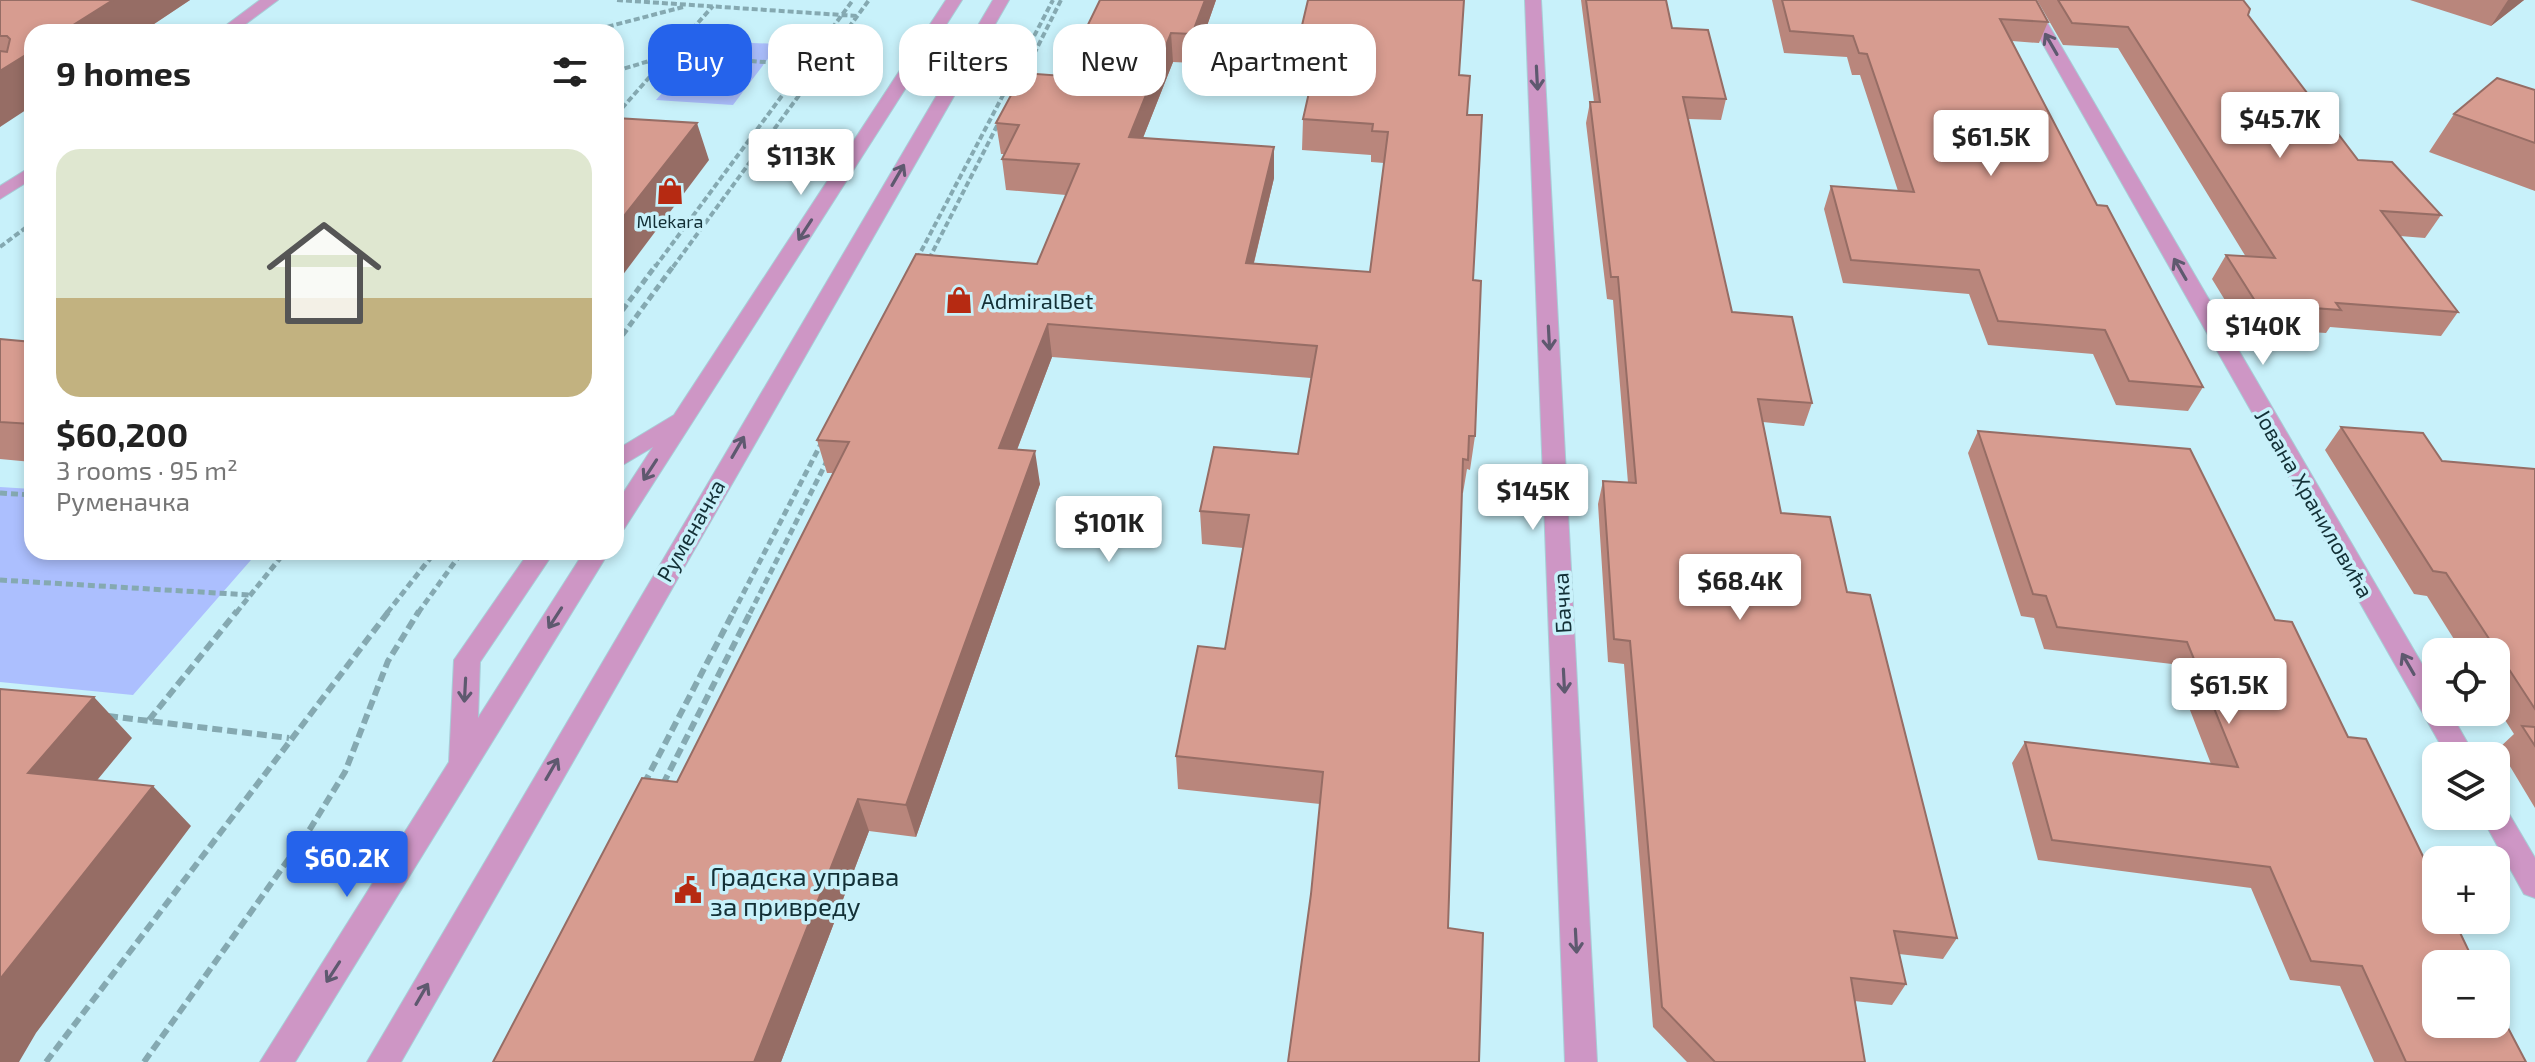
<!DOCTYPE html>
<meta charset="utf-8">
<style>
:root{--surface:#fff;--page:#f6f6f6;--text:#222;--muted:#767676;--accent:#2563eb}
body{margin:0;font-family:"Exo 2",sans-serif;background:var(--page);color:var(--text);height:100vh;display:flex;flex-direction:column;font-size:30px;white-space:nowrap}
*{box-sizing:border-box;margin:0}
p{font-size:26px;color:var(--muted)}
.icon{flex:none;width:44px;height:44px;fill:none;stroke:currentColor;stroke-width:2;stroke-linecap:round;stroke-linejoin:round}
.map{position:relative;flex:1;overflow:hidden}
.sheet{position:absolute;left:24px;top:24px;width:600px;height:536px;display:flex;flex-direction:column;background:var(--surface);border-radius:24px;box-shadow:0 4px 12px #0003}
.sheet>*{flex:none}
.banner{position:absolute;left:648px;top:24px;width:760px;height:72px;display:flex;gap:16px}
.tools{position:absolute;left:2422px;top:638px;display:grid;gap:16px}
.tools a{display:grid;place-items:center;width:88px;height:88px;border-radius:16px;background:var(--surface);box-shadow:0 4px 12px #0003;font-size:40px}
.price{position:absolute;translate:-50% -68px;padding:0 18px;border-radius:8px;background:#fff;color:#222;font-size:26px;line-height:52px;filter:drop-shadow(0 2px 4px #0008)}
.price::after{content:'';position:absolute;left:50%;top:48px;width:24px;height:18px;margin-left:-12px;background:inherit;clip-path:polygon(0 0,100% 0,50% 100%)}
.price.selected{background:var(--accent);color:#fff}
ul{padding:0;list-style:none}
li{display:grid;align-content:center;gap:16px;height:424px;padding:0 32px}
li span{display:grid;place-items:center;height:248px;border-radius:24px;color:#555}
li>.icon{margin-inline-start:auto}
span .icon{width:144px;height:144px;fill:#fffc;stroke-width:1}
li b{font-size:34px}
h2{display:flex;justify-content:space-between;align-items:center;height:96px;padding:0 32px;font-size:34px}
.pill{padding:0 28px;border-radius:24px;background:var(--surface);box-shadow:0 4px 12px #0003;font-size:28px;line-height:72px}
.pill.selected{background:var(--accent);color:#fff}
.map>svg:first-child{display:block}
.green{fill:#acbffe}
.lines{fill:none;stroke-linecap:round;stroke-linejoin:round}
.minor-casing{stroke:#a7ced7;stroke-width:2}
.path-far2{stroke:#85a9b1;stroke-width:4;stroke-dasharray:6 3;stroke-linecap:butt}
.path-far1{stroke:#85a9b1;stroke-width:5;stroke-dasharray:7 4;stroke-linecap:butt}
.path{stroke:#85a9b1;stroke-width:6;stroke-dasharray:10 5;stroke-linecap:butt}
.minor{fill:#ce96c5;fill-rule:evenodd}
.wall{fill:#b9867c}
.shaded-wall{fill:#966d65}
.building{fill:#d79c90;stroke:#966d65;stroke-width:2}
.oneway{stroke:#5e596f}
.labels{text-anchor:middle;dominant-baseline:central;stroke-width:7;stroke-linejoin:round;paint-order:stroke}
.far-poi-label{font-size:18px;fill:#133036;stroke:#c8f1fa}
.poi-label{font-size:22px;fill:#133036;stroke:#c8f1fa;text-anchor:start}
.street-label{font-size:22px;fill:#133036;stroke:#c8f1fa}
.near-poi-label{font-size:26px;fill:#133036;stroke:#c8f1fa;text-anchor:start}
</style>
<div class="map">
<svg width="2535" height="1062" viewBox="0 0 2535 1062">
<rect width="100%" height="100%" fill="#c8f1fa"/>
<path class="green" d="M707,41L779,44L733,105L656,100Z
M0,487L32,489V552H258L133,695L0,682Z"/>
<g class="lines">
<g class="minor-casing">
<path id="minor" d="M260,0H278L235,32H217Z
M946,0H962L624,529L616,531V504L653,447L616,469V450L674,415Z
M993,0H1009L401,1062H367Z
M1525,0H1541L1597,1062H1565Z
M2018,0H2034L2436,688V712H2450L2475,756H2447Z
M32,166V179L0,199V186Z
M529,552H554L480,662L478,718L584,552H609L295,1062H260L449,762L454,660Z
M2496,804L2505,807L2535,858V898L2524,894L2481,816H2496Z"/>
</g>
<path class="path-far2" d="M617,0L857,16
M599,29L683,7
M616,71L669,55L713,6
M1022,78L1061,0
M616,115L669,55L805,65
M0,247L32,223
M917,259L1053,0
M929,259L999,122
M655,267L853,0
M673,267L869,0"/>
<path class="path-far1" d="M616,319L656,265
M616,344L674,265
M0,493L32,495
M0,580L250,595
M236,613L285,552
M387,613L435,552
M418,613L462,552
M733,613L822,442
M750,613L827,461"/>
<path class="path" d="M108,716L289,738
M149,720L237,611
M644,784L734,611
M663,784L751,611
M46,1062L389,611
M144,1062L310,829L345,772L388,661L419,611"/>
<use href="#minor" class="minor"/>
</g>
<path class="wall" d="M0,0H190L142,32H32L0,127Z
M1100,0H1216L1194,63L1173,62L1143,138L1274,178L1254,263L1370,272L1384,163L1371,162V155L1302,150L1303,119L1314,68L1298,67L1299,38L1308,0L1459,75L1467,115L1473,280L1475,436L1470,470L1467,469L1463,493H1462L1448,928L1479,1062L1311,894L1320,804L1178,789L1176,756L1225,649L1243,548L1202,544L1200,511L1298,454L1311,378L1052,357L1017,450L1040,484L916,837L869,831L781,1062H493L677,782L833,473H827L817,440L1037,264L1066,195L1006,190L1002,159L1004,154H1001L996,123L1063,76Z
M1581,0H1666L1672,28L1726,99L1721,120L1688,119L1732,312L1812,403L1804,426L1763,422L1781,513L1847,592L1957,938L1943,959L1899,954L1906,984L1892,1005L1854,1001L1865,1062H1687L1653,1027L1624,664L1608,662L1598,504L1603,481L1628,483L1613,300L1607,299L1586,123L1590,102H1594Z
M1772,0H2036L2048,22L2039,43L2012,41L2097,205L2203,387L2188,411L2116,405L2093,354L1988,345L1969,294L1843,283L1824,209L1831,186L1898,191L1860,75H1852L1847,57L1784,53Z
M2037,0H2243L2248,15L2358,160L2441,215L2425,238L2400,236L2458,312L2441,336L2330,327L2326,333L2242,328L2212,279L2226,255L2246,257L2118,48L2063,45Z
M2410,0H2524L2491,26Z
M2535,90V191L2429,152L2454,114Z
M0,339L32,342V462L0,459Z
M2341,427L2442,461L2535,469V808L2499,748L2514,734L2496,706V652H2462L2427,596L2414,594L2325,450Z
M1978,431L2275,620L2348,737L2475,964L2526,1062H2374L2340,986L2290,980L2251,888L2038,860L2012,763L2025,742L2211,764L2172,664L2044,649L2034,618L2021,616L1968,453Z"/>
<path class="shaded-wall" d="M113,0H190L142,32H62Z
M1205,0H1216L1194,63L1192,34Z
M2508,0H2524L2491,26Z
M1171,33L1173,62L1131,168L1129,137Z
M32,51V106L0,127V71Z
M697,123L709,160L616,284V226Z
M1274,147V178L1246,295V263Z
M1048,324L1052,357L1005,481L999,448Z
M1035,451L1040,484L916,837L906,805Z
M94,697L132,738L70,813L28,773Z
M153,786L191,826L36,1033L19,1062H0V979Z
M858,799L869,831L781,1062H754Z"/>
<path class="building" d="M0,0H113L62,32H32V51L0,71V51L7,52L10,39L7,36H0Z
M1100,0H1205L1192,34L1171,33L1129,137L1274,147L1246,263L1370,272L1388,132L1372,131L1373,124L1303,119L1321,39L1299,38L1308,0H1464L1459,75L1470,76L1467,115H1482L1473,280L1481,281L1475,436H1469L1468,460L1463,459L1448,928L1483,933L1479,1062H1288L1311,894L1323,772L1176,756L1198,646L1225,649L1249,515L1200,511L1214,447L1298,454L1317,346L1048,324L999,448L1035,451L906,805L858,799L754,1062H493L642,778L677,782L849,442L817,440L916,254L1037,264L1079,164L1002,159L1019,125L996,123L1023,73L1063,76Z
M1586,0H1666L1672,28L1708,30L1726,99L1683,97L1732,312L1792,317L1812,403L1758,399L1781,513L1830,517L1847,592L1870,595L1957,938L1894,931L1906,984L1851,978L1865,1062H1715L1662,1007L1630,641L1614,639L1603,481L1636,483L1618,277H1611L1590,102H1600Z
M1782,0H2036L2048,22L2000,19L2097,205L2107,206L2203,387L2129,381L2105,330L1998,321L1979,270L1851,260L1831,186L1914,192L1867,54L1859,53L1853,36L1790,31Z
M2058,0H2243L2250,9L2248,15L2358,160L2392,162L2441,215L2381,211L2458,312L2336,303L2341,310L2257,304L2226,255L2275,258L2128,27L2072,23Z
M2497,78L2535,90V143L2454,114Z
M616,118L697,123L616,226Z
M0,339L32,342V424L0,422Z
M2341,427L2423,433L2442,461L2535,469V709L2446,573L2433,571Z
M1978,431L2190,449L2275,620L2292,622L2348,737L2366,739L2436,883V920H2454L2475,964H2436V1024H2496V1005L2526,1062H2406L2362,966L2311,961L2270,867L2052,840L2025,742L2238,767L2187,642L2057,627L2046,596L2033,594Z
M0,689L94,697L28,773L153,786L0,979Z
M2522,726L2535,727V746Z"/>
<defs><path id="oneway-shaft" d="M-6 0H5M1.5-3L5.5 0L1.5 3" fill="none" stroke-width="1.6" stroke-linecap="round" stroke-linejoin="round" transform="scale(2)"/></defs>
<g class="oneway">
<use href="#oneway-shaft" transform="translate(2051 44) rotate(-120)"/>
<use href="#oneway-shaft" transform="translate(1537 78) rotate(87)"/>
<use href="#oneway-shaft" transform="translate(898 175) rotate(-60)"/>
<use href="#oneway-shaft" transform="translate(805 230) rotate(123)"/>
<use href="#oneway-shaft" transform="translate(2180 269) rotate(-120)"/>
<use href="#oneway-shaft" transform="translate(1549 338) rotate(87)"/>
<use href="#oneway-shaft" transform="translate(738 447) rotate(-60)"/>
<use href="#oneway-shaft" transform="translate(650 470) rotate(123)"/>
<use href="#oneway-shaft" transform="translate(555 618) rotate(123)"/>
<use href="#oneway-shaft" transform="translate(2408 664) rotate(-120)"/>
<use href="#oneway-shaft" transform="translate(1564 681) rotate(87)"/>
<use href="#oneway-shaft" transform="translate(465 690) rotate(93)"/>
<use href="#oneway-shaft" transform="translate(552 769) rotate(-60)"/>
<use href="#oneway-shaft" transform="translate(1576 941) rotate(87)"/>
<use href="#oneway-shaft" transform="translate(333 972) rotate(123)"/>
<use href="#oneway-shaft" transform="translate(422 994) rotate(-60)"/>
</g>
<defs>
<g id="shop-bare" transform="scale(2.16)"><path d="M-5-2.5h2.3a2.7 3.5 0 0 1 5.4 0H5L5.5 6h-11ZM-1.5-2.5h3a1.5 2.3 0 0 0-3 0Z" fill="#b62a12" stroke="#c8f1fa" stroke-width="2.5" paint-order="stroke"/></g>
<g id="civic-bare" transform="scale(2.16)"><path d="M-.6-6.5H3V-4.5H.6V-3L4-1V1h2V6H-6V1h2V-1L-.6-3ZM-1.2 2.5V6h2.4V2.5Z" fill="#b62a12" stroke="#c8f1fa" stroke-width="2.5" paint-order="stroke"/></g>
</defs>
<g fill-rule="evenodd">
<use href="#shop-bare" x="670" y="191"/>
<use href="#shop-bare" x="959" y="300"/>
<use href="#civic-bare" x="688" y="890"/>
</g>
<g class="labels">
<g class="far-poi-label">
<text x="670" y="221">Mlekara</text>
</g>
<g class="poi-label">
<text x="981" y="300">AdmiralBet</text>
</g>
<g class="street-label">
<text transform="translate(2315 503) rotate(60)">Јована Храниловића</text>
<text transform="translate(690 530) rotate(-60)">Руменачка</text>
<text transform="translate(1561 603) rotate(-93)">Бачка</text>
</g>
<g class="near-poi-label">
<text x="710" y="875">Градска управа<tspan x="710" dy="30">за привреду</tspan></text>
</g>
</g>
</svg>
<div class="tools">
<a><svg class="icon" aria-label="locate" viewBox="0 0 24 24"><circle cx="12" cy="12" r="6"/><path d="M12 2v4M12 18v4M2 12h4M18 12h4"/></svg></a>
<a><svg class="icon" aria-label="layers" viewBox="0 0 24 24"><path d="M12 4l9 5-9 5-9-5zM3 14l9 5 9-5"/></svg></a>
<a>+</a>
<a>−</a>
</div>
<b class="price" style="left:2280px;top:160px">$45.7K</b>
<b class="price" style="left:1991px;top:178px">$61.5K</b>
<b class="price" style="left:801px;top:197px">$113K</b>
<b class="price" style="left:2263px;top:367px">$140K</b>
<b class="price" style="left:1533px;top:532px">$145K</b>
<b class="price" style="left:1109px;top:564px">$101K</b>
<b class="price" style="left:1740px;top:622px">$68.4K</b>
<b class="price" style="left:2229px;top:726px">$61.5K</b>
<b class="price selected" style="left:347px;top:899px">$60.2K</b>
<div class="banner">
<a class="pill selected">Buy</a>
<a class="pill">Rent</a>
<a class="pill">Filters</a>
<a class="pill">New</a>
<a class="pill">Apartment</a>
</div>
<section class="sheet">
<h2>9 homes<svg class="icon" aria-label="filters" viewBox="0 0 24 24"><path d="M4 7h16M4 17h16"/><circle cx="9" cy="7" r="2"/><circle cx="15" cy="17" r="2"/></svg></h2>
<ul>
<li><span style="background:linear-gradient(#dfe7d0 60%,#c2b280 0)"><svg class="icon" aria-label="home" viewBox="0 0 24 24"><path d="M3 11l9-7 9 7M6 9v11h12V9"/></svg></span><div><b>$60,200</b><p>3 rooms · 95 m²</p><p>Руменачка</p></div></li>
</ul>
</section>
</div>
